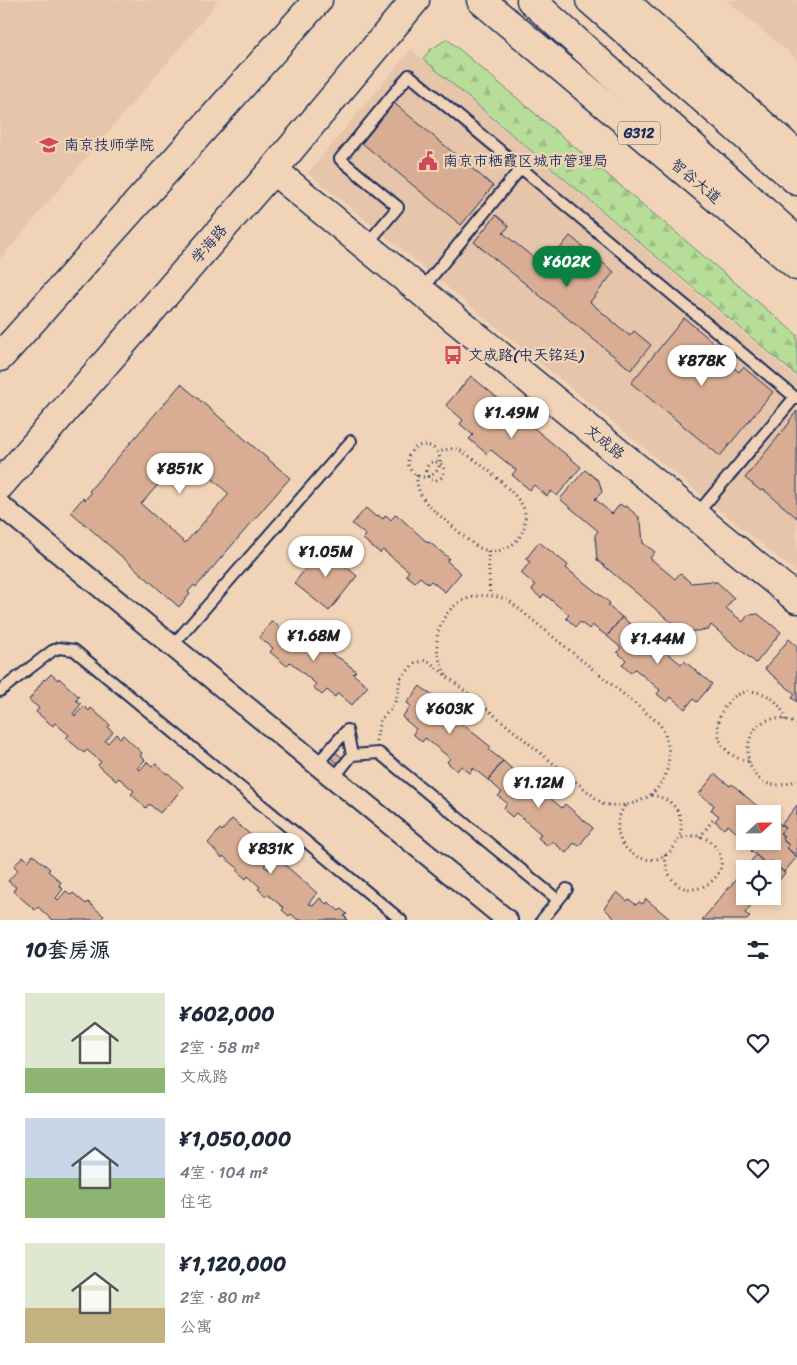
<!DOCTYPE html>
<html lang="zh">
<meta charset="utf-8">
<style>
:root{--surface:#fff;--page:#f6f6f7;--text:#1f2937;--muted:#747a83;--accent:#0b8043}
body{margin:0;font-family:Sriracha,"LXGW WenKai TC",sans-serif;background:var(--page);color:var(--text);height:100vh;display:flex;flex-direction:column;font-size:19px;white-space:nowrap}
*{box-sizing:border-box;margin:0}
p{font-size:16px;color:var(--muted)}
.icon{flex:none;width:28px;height:28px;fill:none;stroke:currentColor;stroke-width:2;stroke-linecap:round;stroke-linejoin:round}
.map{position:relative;height:920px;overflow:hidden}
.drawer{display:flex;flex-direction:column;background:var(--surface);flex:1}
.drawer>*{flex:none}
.needle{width:32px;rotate:68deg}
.fabs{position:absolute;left:736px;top:805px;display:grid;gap:10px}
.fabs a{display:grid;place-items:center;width:45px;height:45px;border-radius:0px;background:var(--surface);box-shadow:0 2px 8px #0003;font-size:25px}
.price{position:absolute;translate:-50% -42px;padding:0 11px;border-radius:18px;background:#fff;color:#222;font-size:16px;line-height:32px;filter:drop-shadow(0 1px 2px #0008)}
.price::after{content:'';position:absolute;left:50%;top:30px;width:15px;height:11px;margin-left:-8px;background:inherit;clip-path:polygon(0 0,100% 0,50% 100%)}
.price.on{background:var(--accent);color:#fff}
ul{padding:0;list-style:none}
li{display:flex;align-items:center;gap:15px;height:125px;padding:0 25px}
li span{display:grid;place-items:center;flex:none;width:140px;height:100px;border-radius:0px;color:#555}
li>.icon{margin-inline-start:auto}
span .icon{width:60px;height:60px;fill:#fffc;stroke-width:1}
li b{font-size:21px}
h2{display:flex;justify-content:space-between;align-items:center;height:60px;padding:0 25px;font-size:21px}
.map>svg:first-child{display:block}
.built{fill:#e6c5aa}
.forest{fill:url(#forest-firs);stroke:#69867c}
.building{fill:#d9ad93;stroke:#1b2f5e;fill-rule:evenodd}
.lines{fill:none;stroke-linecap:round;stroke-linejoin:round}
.lane-casing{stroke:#1b2f5e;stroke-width:14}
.street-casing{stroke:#1b2f5e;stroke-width:24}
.secondary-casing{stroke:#1b2f5e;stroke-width:31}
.primary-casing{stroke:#1b2f5e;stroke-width:31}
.highway-casing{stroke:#1b2f5e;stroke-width:31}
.path{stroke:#1b2f5e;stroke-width:3;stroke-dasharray:1 4;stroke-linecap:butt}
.lane{stroke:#f1d4b7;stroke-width:10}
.street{stroke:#f1d4b7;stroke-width:20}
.secondary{stroke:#f1d4b7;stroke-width:28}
.primary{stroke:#f1d4b7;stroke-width:28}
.highway{stroke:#f1d4b7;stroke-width:28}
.labels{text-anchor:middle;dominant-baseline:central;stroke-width:4.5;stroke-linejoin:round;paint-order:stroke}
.shield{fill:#f1d4b7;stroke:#5b6079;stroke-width:1}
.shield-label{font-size:14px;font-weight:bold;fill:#1b2f5e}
.poi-label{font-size:15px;fill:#1b2f5e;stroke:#f1d4b7;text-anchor:start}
.street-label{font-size:15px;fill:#1b2f5e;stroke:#f1d4b7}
</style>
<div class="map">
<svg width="797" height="920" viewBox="0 0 797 920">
<defs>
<pattern id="forest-firs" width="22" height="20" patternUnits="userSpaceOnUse" patternTransform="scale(1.25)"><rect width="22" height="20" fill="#b7de99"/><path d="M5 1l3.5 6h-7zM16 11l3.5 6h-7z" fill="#9dbf86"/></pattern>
</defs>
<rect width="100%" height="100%" fill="#f1d4b7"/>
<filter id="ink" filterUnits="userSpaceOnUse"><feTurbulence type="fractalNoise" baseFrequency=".02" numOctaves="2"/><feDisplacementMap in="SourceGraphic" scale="10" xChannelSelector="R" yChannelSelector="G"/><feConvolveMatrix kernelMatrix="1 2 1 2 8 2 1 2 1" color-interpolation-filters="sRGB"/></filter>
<g filter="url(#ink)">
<path class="built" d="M0,0H218L195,30L0,259Z
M726,0H797V59Z
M411,49L797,379V573L308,173Z"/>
<path class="forest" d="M447,39L797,335V376L423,59L430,50Z"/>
<path class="building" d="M394,103L493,186L461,225L362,143Z
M496,215L509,226L503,233L545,267L570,236L614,272L590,302L630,336L634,331L651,345L631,370L474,242Z
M684,318L730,356L726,362L739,372L743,367L773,392L720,456L631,383Z
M471,376L581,467L557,496L551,491L547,496L534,485L530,490L512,475L516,470L491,450L487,454L469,439L473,435L460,424L463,420L446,405Z
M181,384L290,478L196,587L194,585L188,592L190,594L179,607L71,512L83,498L85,500L91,493L89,491ZM185,454L229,494L185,543L141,504Z
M797,411V518L763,489L761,491L745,478L790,422L789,421Z
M585,470L599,481L602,492L595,499L612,514L620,504L624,507L626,506L640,518L638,519L641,522L643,543L655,552L650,558L675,579L680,573L691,583L712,581L715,583L716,581L734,598L726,608L743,622L748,615L758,614L781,632L756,663L711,625L708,630L683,632L597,560L595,535L598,531L560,499Z
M366,508L376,517L378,515L383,519L386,515L391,520L396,514L428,543L429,542L449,558L447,561L461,573L445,592L431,581L428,584L420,577L415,582L406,575L409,571L383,550L380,553L363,539L366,535L352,524Z
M324,539L331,545L326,550L357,576L329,611L294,583L323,548L319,545Z
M539,542L568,565L566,568L610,603L608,606L622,617L607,636L592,625L589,629L580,622L576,627L566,618L569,615L544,594L541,598L532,590L535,585L521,573L530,562L526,559Z
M622,617L637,630L640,626L655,639L653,642L681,664L684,661L712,684L697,702L693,699L685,709L671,697L667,702L657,694L660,690L635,669L631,673L622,665L626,660L617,652L621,648L607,636Z
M272,621L283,630L285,628L289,631L292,628L298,633L302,627L335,656L341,659L356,671L353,674L368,686L352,705L338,693L335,697L327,690L322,695L313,687L316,684L290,662L287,666L270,652L273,648L259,637Z
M789,639L797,646V702L792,698L795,694L765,669Z
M51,674L58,680L59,678L79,697L76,700L81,704L73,714L75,716L84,706L89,711L91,708L110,725L108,728L113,732L105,741L108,743L116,734L120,738L123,735L142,753L140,756L145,760L137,768L140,770L147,762L152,766L155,763L167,774L168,773L183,787L168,806L167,805L160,813L149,804L146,808L131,794L134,791L119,778L116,781L98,765L101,762L87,750L84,753L66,738L69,735L55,723L53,726L36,712L39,708L29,700L44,679L45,680Z
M420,686L449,709L447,712L491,747L489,750L503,761L488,780L473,768L470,773L461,766L457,771L447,762L450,758L425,738L422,742L413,734L416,729L402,717L411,706L407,703Z
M335,752L342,757L337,763L331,758Z
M503,761L518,774L521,770L536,783L534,785L562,808L565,804L593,828L579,846L574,843L566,853L552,841L548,846L538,838L541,834L516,813L512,817L503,809L507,803L498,796L502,792L488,780Z
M715,774L730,786L732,784L766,814H745V840L728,825L724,829L715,821L719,816L711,810L714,805L699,794Z
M797,805V857L787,848L789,845L782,839L784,836L780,833L785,828L781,825Z
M773,818L785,828L780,833L784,836L782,839L789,845L787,848L797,857L784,872L770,861L767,865L756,855L751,851L754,847L747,841H772Z
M232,819L273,854L264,866L268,869L277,858L317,893L308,904L314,905L320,898L326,904L328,902L339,911L341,909L347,914L344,916L348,920H298L291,914L289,916L282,910L284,908L267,894L266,896L258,889L260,887L248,876L246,879L237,871L239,869L223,856L222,858L208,843L220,829L222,831Z
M33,855L50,869L48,871L61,882L59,885L63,889L56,898L58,900L66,891L71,895L73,893L86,904L88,902L104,916L100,920H52L38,907L35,910L13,891L16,887L8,881L18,870L14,866L23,856L28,861Z
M756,855L767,865L770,861L785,873L772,889V869H745V896H758L745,913L750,917L747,920H702Z
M617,892L627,901L629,899L636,905L639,902L643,904L646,899L671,920H616L604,908Z"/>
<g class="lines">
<g class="lane-casing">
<path id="lane" d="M521,168L797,399
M367,244L398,207L340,159L409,75L521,168L421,290
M696,515L795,397
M172,646L351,441
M0,691L52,651L59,648L74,650L401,920
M317,764L347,730L352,755
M334,778L352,755L379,753L558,900
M542,920L567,889"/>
</g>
<g class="street-casing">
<path id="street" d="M0,505L507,920"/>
</g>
<g class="secondary-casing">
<path id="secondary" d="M273,170L797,599
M0,357L318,0
M0,485L273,170L415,0"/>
</g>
<g class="primary-casing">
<path id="primary" d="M481,0L797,266
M623,0L797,155"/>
</g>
<g class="highway-casing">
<path id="highway" d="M531,0L797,241
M590,0L797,181"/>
</g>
<path class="path" d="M408 461a16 16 0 1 1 32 0a16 16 0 1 1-32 0Z
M426 471a9 9 0 1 1 18 0a9 9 0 1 1-18 0Z
M417,475C415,499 435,511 452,526C462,534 472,546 485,550C510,557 531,532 524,509C520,495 469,452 456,449C449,448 444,450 438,453
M488,551L490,595
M797,724C732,693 731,810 797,780
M376,741L380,720L391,709L395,702L398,694L400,679L415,663L427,660L603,804C654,814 685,769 660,724L508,600C456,580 417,631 448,677
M748,761C691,750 725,668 771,698C778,703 784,711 785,720
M625,806C599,842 649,880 674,847C681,838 683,828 680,817C676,803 664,797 651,795
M700,837L715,817
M665,855C668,920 748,878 712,843C702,834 690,834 679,839"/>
<use href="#lane" class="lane"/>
<use href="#street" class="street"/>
<use href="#secondary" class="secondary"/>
<use href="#primary" class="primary"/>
<use href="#highway" class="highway"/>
</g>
</g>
<defs>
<g id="university-bare" transform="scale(1.5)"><path d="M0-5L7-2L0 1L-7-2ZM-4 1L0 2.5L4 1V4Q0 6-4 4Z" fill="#d1495b" stroke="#f1d4b7" stroke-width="2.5" paint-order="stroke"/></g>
<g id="civic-bare" transform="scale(1.5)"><path d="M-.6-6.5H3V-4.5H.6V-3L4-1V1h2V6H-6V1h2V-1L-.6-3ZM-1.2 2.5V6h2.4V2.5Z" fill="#d1495b" stroke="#f1d4b7" stroke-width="2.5" paint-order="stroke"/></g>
<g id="bus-bare" transform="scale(1.5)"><path d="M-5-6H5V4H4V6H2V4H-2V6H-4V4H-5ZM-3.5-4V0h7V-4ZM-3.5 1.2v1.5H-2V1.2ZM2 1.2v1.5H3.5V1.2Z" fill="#d1495b" stroke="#f1d4b7" stroke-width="2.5" paint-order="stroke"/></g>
</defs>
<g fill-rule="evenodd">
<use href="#university-bare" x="49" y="145"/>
<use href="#civic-bare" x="428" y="161"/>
<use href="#bus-bare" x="453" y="355"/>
</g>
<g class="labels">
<rect class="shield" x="618" y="121.5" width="42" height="23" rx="4"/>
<g class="shield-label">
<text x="639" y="133">G312</text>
</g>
<g class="poi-label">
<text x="64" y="145">南京技师学院</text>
<text x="443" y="161">南京市栖霞区城市管理局</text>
<text x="468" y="355">文成路(中天铭廷)</text>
</g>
<g class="street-label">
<text transform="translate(696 181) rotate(40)">智谷大道</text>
<text transform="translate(209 244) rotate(-49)">学海路</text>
<text transform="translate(605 442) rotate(39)">文成路</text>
</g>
</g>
</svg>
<div class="fabs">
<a><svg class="needle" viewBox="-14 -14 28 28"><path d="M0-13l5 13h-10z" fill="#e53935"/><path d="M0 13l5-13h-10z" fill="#747a83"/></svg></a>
<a><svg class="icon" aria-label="locate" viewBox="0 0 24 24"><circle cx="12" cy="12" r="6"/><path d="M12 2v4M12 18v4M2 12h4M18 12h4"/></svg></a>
</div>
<b class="price on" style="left:567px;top:288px">¥602K</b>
<b class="price" style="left:702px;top:387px">¥878K</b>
<b class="price" style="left:512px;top:439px">¥1.49M</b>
<b class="price" style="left:180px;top:495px">¥851K</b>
<b class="price" style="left:326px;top:578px">¥1.05M</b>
<b class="price" style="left:314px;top:662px">¥1.68M</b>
<b class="price" style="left:658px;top:665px">¥1.44M</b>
<b class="price" style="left:450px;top:735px">¥603K</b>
<b class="price" style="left:539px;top:809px">¥1.12M</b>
<b class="price" style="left:271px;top:875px">¥831K</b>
</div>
<section class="drawer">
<h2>10套房源<svg class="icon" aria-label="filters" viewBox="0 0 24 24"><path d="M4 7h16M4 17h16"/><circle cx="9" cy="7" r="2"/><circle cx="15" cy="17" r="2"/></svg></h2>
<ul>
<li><span style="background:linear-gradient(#dfe7d0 75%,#8fb573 0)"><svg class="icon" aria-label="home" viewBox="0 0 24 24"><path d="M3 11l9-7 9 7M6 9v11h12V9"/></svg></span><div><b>¥602,000</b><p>2室 · 58 m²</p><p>文成路</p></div><svg class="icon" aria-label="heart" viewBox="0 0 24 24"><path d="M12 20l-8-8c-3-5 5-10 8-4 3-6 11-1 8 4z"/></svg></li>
<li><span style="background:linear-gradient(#c9d6e8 60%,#8fb573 0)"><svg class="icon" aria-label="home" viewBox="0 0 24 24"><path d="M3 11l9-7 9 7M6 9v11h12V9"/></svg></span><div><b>¥1,050,000</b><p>4室 · 104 m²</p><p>住宅</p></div><svg class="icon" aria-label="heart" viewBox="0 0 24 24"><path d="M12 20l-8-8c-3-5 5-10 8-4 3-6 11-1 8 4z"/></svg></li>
<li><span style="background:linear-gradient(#dfe7d0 65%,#c2b280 0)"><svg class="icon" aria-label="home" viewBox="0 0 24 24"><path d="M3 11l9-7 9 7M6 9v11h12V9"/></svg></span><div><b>¥1,120,000</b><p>2室 · 80 m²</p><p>公寓</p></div><svg class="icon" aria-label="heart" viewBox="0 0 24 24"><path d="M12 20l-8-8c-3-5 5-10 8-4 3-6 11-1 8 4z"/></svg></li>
</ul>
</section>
